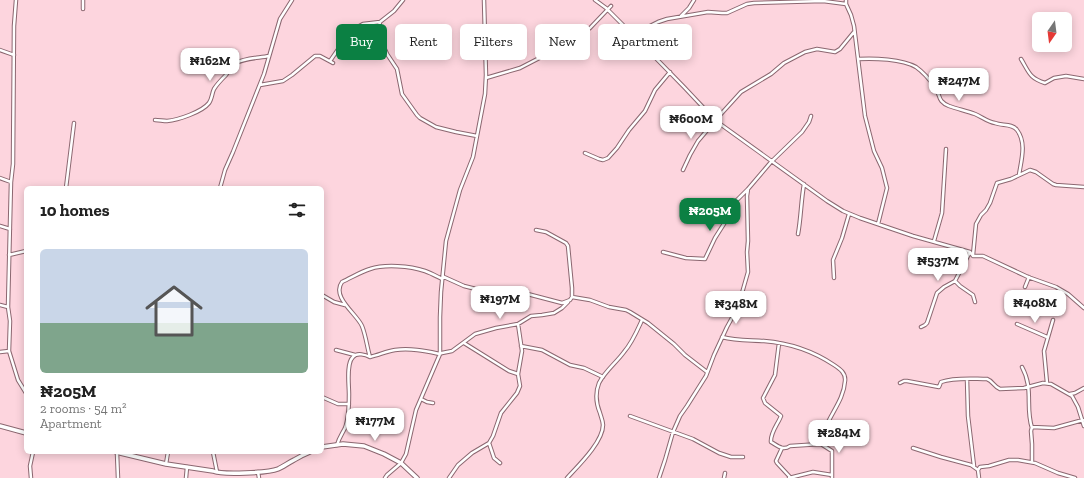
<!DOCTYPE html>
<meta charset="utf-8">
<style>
:root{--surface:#fff;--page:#f6f6f6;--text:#222;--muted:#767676;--line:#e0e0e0;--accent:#0b8043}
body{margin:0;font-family:"Zilla Slab",serif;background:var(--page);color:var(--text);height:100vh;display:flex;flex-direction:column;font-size:15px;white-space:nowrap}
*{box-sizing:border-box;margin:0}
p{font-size:13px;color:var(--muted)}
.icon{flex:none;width:22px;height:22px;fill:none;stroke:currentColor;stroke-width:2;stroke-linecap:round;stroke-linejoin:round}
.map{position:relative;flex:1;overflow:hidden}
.side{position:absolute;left:24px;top:186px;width:300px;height:268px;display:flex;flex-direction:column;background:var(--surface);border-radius:6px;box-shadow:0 2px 10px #0003}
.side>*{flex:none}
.top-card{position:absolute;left:336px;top:24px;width:380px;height:36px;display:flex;gap:8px}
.needle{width:26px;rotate:194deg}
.tools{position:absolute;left:1032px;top:12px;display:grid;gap:8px}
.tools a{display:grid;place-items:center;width:40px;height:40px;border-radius:6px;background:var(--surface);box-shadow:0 2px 10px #0003;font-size:20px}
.price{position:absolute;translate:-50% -34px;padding:0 9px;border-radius:8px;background:#fff;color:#222;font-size:13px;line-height:26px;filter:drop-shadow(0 1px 2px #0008)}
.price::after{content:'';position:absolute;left:50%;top:24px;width:12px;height:9px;margin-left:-6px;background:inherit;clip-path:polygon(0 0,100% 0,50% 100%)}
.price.current{background:var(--accent);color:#fff}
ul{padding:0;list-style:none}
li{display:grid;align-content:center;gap:8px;height:212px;padding:0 16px}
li+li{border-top:1px solid var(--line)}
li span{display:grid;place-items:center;height:124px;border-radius:6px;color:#555}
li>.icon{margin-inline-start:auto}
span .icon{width:72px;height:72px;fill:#fffc;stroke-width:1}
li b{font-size:17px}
h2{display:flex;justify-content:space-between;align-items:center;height:48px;padding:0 16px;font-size:17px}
.tag{padding:0 14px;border-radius:6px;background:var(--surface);box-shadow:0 2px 10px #0003;font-size:14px;line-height:36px}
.tag.current{background:var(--accent);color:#fff}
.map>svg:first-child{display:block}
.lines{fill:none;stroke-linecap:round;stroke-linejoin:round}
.street-casing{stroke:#8b6770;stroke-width:4.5}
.secondary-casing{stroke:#8b6770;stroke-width:5.5}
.street{stroke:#fff;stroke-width:2.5}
.secondary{stroke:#fff;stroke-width:3.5}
</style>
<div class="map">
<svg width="1084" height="478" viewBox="0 0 1084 478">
<rect width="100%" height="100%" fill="#fdd5de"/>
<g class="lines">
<g class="street-casing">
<path id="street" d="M16,0L14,26L13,164L11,182L8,307L10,321L9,351L18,380L26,393
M595,0L606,8L638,40L684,87L716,121L827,201L843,211L860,218L913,236L970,252L973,256H983L1028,277L1056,287L1068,294L1084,308
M846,4V0
M83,9V0
M681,16L689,8L694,0
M380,22L378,32L379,36L387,54L397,69L402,94L417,115L420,118L436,127L456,132L477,136
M638,40L650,26L658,22L667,19L708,12L722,13H727L747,4L754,3L823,1L846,4L851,15L854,26L865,116L874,151L882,168L887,188L878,224
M0,50L14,55
M858,59C874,58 902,59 916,67C923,72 930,80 935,87C941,96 937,101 949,106C957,109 967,111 975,114C982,117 988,122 995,123C1002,126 1012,123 1017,130C1027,143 1021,161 1019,175
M1021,59C1029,72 1029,78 1045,83L1054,78L1066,76L1084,79
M330,61L350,32L354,29L363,24L380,22L394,11L403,0
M486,78L520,68L551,52L590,28L611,6
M260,85L283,81L292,75L315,56H320L333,63
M155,120C159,120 163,121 167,121C178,120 202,112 209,103C212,99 212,93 214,89C217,84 222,79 226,75C229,71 231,66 236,63C245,58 259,58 269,56
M585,153L599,159L603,160L608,158L617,148L629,130L645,111L655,90L670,72
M683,170L690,155L698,141L721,114L741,92L771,74L784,63L805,52L817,49L835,52L840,49L854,32
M0,178L11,182
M66,188L74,123
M220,188L225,170L233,152L264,74L280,19L292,0
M0,226L10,229
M536,230L546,232L566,243L568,246L572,288V297
M798,234C801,218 801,201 804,184
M934,241L942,213L946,149
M663,252L686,258L705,259L715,238L727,219L733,204L748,189
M9,255L26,251
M973,255L976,224L981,215L986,210L990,203L997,183L1011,179L1030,170L1036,172L1053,184L1056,185L1084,187
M834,278L833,260L842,238L849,214
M955,281L960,286L973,295L975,302
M1025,287L1029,277
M322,295L334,302L345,305
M0,305L8,307
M1017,324L1047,337
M921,327L925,325L927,323L937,293L944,287L955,281L970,252
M722,337C736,341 750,340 764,341C789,343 813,351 834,365C840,369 846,373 845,381C844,399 831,413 825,429C823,434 822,439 821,444
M464,343L509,371L518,374
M779,343L775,375L763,398L765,403L780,415L781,416C778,424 770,433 771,442C778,446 783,451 790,446L821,444L832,451V478
M521,346L542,350L570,365L584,368L603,377
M336,350L355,355
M0,352L9,351
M370,357C367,347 366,336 362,326C357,314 331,297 342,282C351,278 360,272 370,269C385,264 410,266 425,271C431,273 436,276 442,279L444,277L464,286L476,289H490L505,292H520L562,303L570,300L572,297L590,300L609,307L626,310L630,312L648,323L674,344L685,355L707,372
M1022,367C1034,389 1025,407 1032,428
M967,379L968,416L974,466
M900,383L904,381H907L939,387L941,382C955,377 973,379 987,379C993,381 994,387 1000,389L1024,388L1043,383L1051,384L1072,396L1078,407L1084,426
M1047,383L1044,351L1053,320
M1070,394L1075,393L1084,388
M322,397L338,404H349
M421,399L427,402L433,403
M630,416L693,439L719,453L731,457H743
M489,443L494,458L500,463
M337,445C339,438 342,434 345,428C349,418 349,404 349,394C349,385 346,363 353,357C357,352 366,355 370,357C379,355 387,351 395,350C411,348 425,351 440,354L442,353L452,351L475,334L496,328L518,324L531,316L542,315L554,313L562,308L568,302
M782,448L776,461L777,463L790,477
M913,448L941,457L971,465L978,470
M213,452L217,472
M117,453L118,478
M1032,462V444L1031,431L1032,427L1054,428L1083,420
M166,464L168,452
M258,472L259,478
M31,478L30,466L33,452
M186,478L187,467
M385,478L387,475L401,463L406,454L416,410L440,354V317L441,292L446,241L460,190L473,157L485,94L486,75L484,0
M449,478L458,465L472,453L489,443L493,436L501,413L517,393L520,386L518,374L522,351L518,324
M567,478C578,466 603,442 603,425C603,421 601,417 600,413C596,403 595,393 599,383C605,371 616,363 624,352C632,343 637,331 642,320
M659,478L665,460L673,432L680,416L687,406L706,376L714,355L727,327L738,307L748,272L747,252L748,241L747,196L748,189L771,162L802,132L809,122L811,116
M724,478L725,473
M789,478L813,472L832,475
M979,478L978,470L980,467L989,466L1009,460H1018L1035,463L1058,473L1075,478"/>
</g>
<g class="secondary-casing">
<path id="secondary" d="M0,426L26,433
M322,447L343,444L364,446L384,454L401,463L417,478
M116,452L166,464L213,471C222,475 268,473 278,469C283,467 288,463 294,460C299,457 305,454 310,452"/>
</g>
<use href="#street" class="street"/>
<use href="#secondary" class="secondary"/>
</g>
</svg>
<div class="tools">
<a><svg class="needle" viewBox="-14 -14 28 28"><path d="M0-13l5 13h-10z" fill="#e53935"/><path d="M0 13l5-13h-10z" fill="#767676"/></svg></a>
</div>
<b class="price" style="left:210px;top:82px">₦162M</b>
<b class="price" style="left:959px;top:102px">₦247M</b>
<b class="price" style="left:691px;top:140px">₦600M</b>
<b class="price current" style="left:710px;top:232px">₦205M</b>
<b class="price" style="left:938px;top:282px">₦537M</b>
<b class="price" style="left:500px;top:320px">₦197M</b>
<b class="price" style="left:1035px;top:324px">₦408M</b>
<b class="price" style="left:736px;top:325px">₦348M</b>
<b class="price" style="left:375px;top:442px">₦177M</b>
<b class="price" style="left:839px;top:454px">₦284M</b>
<div class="top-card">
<a class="tag current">Buy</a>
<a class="tag">Rent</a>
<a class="tag">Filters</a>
<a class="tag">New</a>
<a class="tag">Apartment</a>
</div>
<section class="side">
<h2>10 homes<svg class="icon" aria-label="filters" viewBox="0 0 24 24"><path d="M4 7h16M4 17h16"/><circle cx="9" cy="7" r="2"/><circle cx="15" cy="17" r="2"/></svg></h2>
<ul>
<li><span style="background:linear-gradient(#c9d6e8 60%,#7fa58c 0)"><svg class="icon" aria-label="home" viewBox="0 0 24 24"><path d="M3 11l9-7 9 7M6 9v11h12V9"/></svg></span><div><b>₦205M</b><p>2 rooms · 54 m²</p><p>Apartment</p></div></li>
</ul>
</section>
</div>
